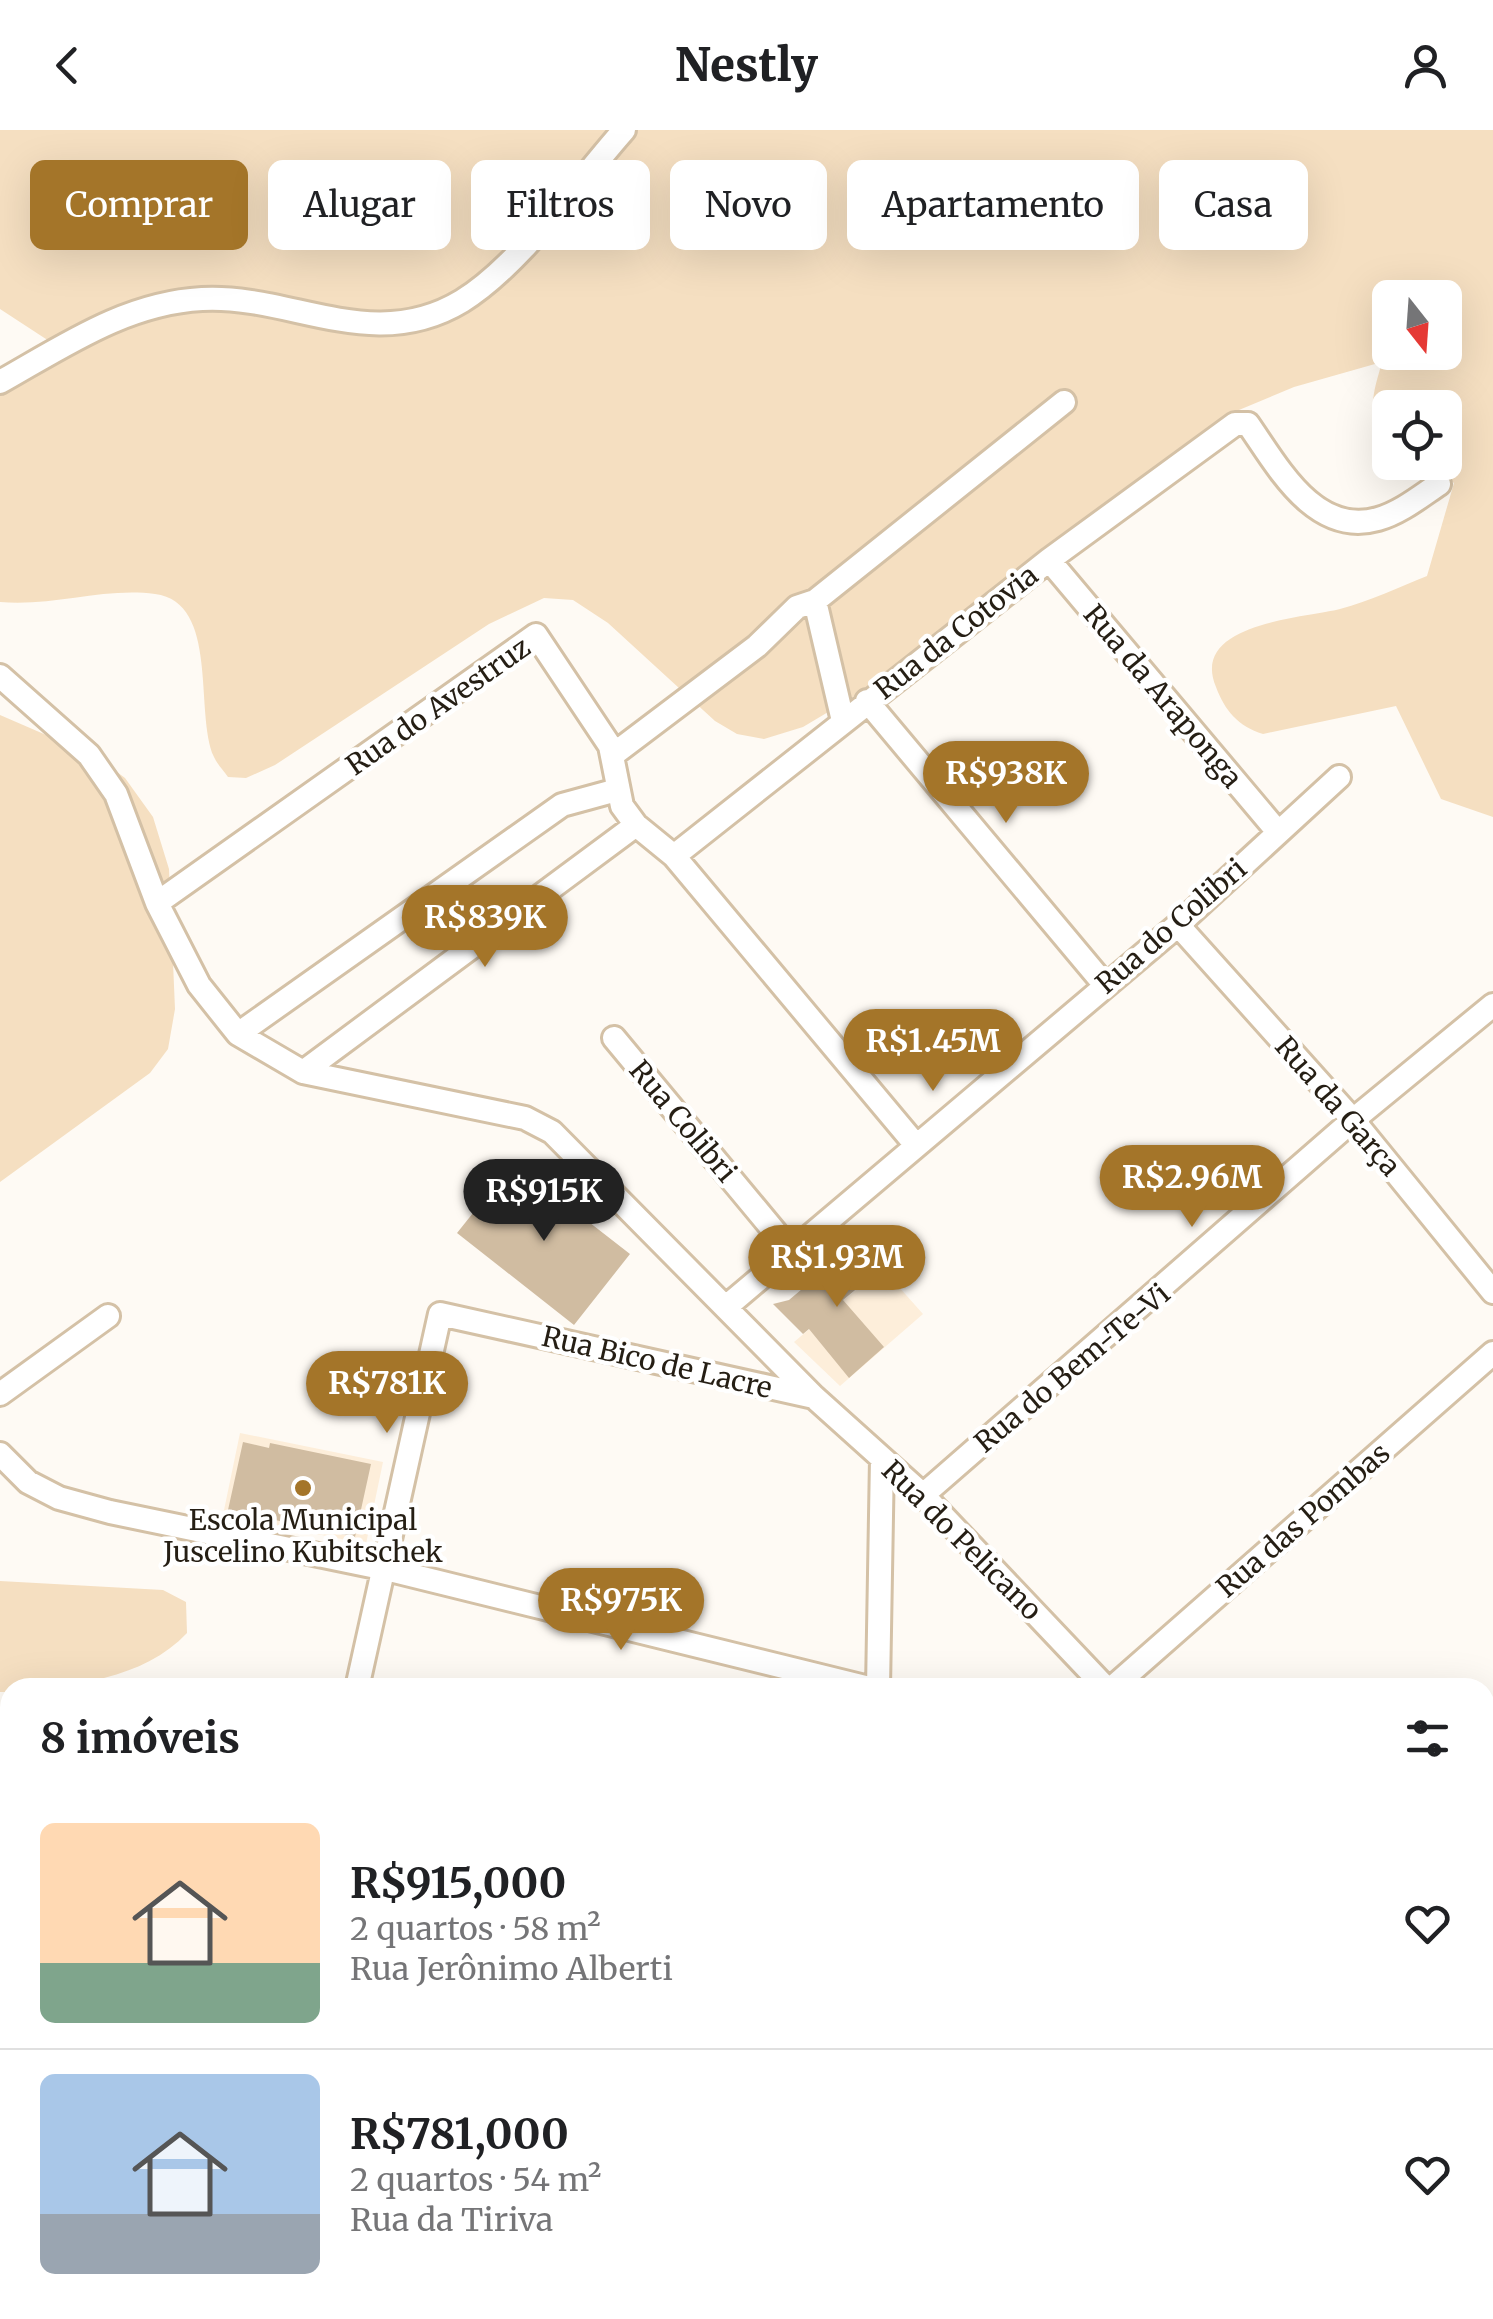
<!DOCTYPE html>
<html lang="pt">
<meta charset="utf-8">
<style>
:root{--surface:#fff;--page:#f2f2f2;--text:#202124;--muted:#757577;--line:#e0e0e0;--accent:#a47529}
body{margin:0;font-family:Merriweather,serif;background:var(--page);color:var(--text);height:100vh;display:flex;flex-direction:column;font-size:38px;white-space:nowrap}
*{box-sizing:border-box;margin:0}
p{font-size:32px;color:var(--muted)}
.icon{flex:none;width:55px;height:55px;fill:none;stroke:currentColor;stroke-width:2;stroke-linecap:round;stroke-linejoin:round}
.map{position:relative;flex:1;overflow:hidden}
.drawer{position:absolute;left:0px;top:1548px;width:1495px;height:642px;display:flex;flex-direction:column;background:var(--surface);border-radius:30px 30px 0 0;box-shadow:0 10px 40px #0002}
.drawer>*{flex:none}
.guide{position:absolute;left:30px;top:30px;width:1435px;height:90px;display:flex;gap:20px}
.needle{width:65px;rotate:163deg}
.tools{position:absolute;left:1372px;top:150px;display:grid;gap:20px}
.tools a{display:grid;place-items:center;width:90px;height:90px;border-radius:15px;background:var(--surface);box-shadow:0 10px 40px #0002;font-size:50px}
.price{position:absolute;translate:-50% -85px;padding:0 22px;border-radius:35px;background:var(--accent);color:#fff;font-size:32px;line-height:65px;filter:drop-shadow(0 2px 5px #0008)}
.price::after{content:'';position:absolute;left:50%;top:60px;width:30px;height:22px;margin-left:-15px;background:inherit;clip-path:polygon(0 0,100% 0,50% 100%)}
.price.selected{background:#222;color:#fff}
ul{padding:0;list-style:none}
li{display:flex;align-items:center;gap:30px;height:250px;padding:0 40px}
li+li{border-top:2px solid var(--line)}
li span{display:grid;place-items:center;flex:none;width:280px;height:200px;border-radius:15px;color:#555}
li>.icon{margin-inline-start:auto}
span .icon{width:120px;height:120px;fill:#fffc;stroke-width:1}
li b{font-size:42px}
h2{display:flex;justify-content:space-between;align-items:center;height:120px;padding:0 40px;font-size:42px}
.tag{padding:0 35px;border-radius:15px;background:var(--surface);box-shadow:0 10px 40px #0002;font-size:35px;line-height:90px}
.tag.selected{background:var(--accent);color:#fff}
header{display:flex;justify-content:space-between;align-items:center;height:130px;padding:0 40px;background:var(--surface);font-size:45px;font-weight:800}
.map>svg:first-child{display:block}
.built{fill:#fdeeda}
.green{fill:#f5dfc1;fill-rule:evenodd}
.building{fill:#d0bca1}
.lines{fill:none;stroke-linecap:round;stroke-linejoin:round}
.minor-casing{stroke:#d4c1a6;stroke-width:28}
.minor{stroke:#fff;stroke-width:22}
.poi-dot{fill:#a47529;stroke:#fff;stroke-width:4}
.labels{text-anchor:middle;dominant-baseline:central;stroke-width:9;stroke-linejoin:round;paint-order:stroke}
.street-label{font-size:28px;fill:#251e14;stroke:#fff}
.poi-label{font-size:28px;fill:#251e14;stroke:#fff}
</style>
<header><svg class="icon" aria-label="back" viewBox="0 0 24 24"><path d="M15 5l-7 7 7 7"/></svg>Nestly<svg class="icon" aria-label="person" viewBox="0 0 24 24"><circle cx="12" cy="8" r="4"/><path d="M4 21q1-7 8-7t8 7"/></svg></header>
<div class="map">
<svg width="1493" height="2189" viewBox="0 0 1493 2189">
<rect width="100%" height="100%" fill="#fefaf4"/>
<path class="built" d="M882,1138L923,1184L840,1256L794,1212Z
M240,1303L383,1332L366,1414L223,1385Z"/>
<path class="green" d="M0,0H1493V687L1441,669L1396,576L1263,604C1238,596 1225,581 1216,557C1189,493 1304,488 1340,479C1370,471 1399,457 1427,446L1454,353L1424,333L1445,332V278H1390V310C1362,290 1375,258 1382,232L1294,257L1227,285L892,544L803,597L764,609L737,604L715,591L608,493L573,470L544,468L489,494L275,635L246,648L228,647C224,641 217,634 214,627C194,583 220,472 155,464C104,457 52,477 0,472V251L39,229L49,211L0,179ZM1390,168H1445V222H1390Z
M0,585L97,627L125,648L153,687L169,739L175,879L168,919L150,943L0,1052Z
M0,1451L163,1460L186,1472L187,1503C144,1549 70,1558 10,1558V1562H0Z
M10,2016V2180H498L503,2189H0V2021Z
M1485,2109L1493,2137V2189H1119L1127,2180H1485Z"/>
<path class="building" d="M513,1033L630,1124L574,1195L457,1103Z
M859,1111L882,1138L843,1170L884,1217L849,1248L809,1199L803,1204L773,1174L789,1170Z
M243,1312L269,1318L270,1313L371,1334L355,1407L228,1380Z"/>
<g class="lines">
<g class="minor-casing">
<path id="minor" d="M0,252C64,216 126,173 202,169C291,164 373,225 462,171C519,136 578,52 624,0
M1049,430L1278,702
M0,546L89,625L116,664L157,773L199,855L238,904L303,942L525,988L552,1002L814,1267L923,1365L1106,1558
M867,571L1104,854
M843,591L815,471L1064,272
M614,624L757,516L797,477L815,471
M674,726L1049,430L1235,294H1248C1278,337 1315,407 1378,389C1400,383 1421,366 1439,354
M157,773L536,505L610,616L622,676L636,695L674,726L915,1014
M1178,795L1353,990L1493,1162
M238,904L562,675L617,660
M614,908L790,1120
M303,942L636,695
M726,1177L1178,795L1339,647
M0,1264L108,1186
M0,1324L28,1352L59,1368L110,1382L386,1439L869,1558
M923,1365L1353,990L1493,875
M357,1558L440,1184L814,1267
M878,1558L882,1329
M1112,1558L1493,1223
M1485,1687L1493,1677
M1485,1927L1493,1934
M0,1962L10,1957
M1485,2014L1493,2003
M1485,2127L1493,2163
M653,2180L654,2189
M812,2180L824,2189
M1217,2180L1229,2189
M1099,2189L1106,2180
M1327,2189L1334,2180"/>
</g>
<use href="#minor" class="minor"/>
</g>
<circle class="poi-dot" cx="303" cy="1358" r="10"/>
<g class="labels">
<g class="street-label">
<text transform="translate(956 502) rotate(-38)">Rua da Cotovia</text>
<text transform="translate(1163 566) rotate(50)">Rua da Araponga</text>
<text transform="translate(438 576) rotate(-35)">Rua do Avestruz</text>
<text transform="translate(1171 796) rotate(-41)">Rua do Colibri</text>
<text transform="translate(1338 976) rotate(49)">Rua da Garça</text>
<text transform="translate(683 991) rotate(50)">Rua Colibri</text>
<text transform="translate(657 1232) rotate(13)">Rua Bico de Lacre</text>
<text transform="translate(1072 1238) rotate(-40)">Rua do Bem-Te-Vi</text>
<text transform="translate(1303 1390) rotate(-41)">Rua das Pombas</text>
<text transform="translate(962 1410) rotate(45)">Rua do Pelicano</text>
</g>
<g class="poi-label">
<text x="303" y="1390">Escola Municipal<tspan x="303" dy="32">Juscelino Kubitschek</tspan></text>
</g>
</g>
</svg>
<div class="tools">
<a><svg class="needle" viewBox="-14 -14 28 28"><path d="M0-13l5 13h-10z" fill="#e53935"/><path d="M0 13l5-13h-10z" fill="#757577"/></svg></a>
<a><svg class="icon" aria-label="locate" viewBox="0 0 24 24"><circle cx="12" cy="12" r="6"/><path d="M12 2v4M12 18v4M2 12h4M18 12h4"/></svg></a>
</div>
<b class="price" style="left:1006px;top:696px">R$938K</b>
<b class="price" style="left:485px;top:840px">R$839K</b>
<b class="price" style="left:933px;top:964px">R$1.45M</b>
<b class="price" style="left:1192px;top:1100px">R$2.96M</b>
<b class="price selected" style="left:544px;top:1114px">R$915K</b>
<b class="price" style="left:837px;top:1180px">R$1.93M</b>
<b class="price" style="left:387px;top:1306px">R$781K</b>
<b class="price" style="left:621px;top:1523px">R$975K</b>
<div class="guide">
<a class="tag selected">Comprar</a>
<a class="tag">Alugar</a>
<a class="tag">Filtros</a>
<a class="tag">Novo</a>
<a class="tag">Apartamento</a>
<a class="tag">Casa</a>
</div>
<section class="drawer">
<h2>8 imóveis<svg class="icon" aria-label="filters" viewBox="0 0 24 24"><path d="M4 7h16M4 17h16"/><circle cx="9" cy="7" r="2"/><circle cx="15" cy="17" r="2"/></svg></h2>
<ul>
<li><span style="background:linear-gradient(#ffd9b3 70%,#7fa58c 0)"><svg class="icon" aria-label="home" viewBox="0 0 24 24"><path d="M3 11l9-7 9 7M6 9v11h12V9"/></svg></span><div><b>R$915,000</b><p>2 quartos · 58 m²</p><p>Rua Jerônimo Alberti</p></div><svg class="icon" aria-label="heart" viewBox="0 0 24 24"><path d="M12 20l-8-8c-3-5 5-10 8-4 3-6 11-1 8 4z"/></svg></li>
<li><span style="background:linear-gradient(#a9c7e8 70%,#9aa5b1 0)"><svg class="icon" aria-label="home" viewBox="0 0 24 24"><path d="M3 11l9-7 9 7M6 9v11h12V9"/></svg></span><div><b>R$781,000</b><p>2 quartos · 54 m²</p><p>Rua da Tiriva</p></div><svg class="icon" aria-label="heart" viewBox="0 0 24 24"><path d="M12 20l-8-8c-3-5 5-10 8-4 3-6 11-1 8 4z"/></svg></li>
</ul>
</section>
</div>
